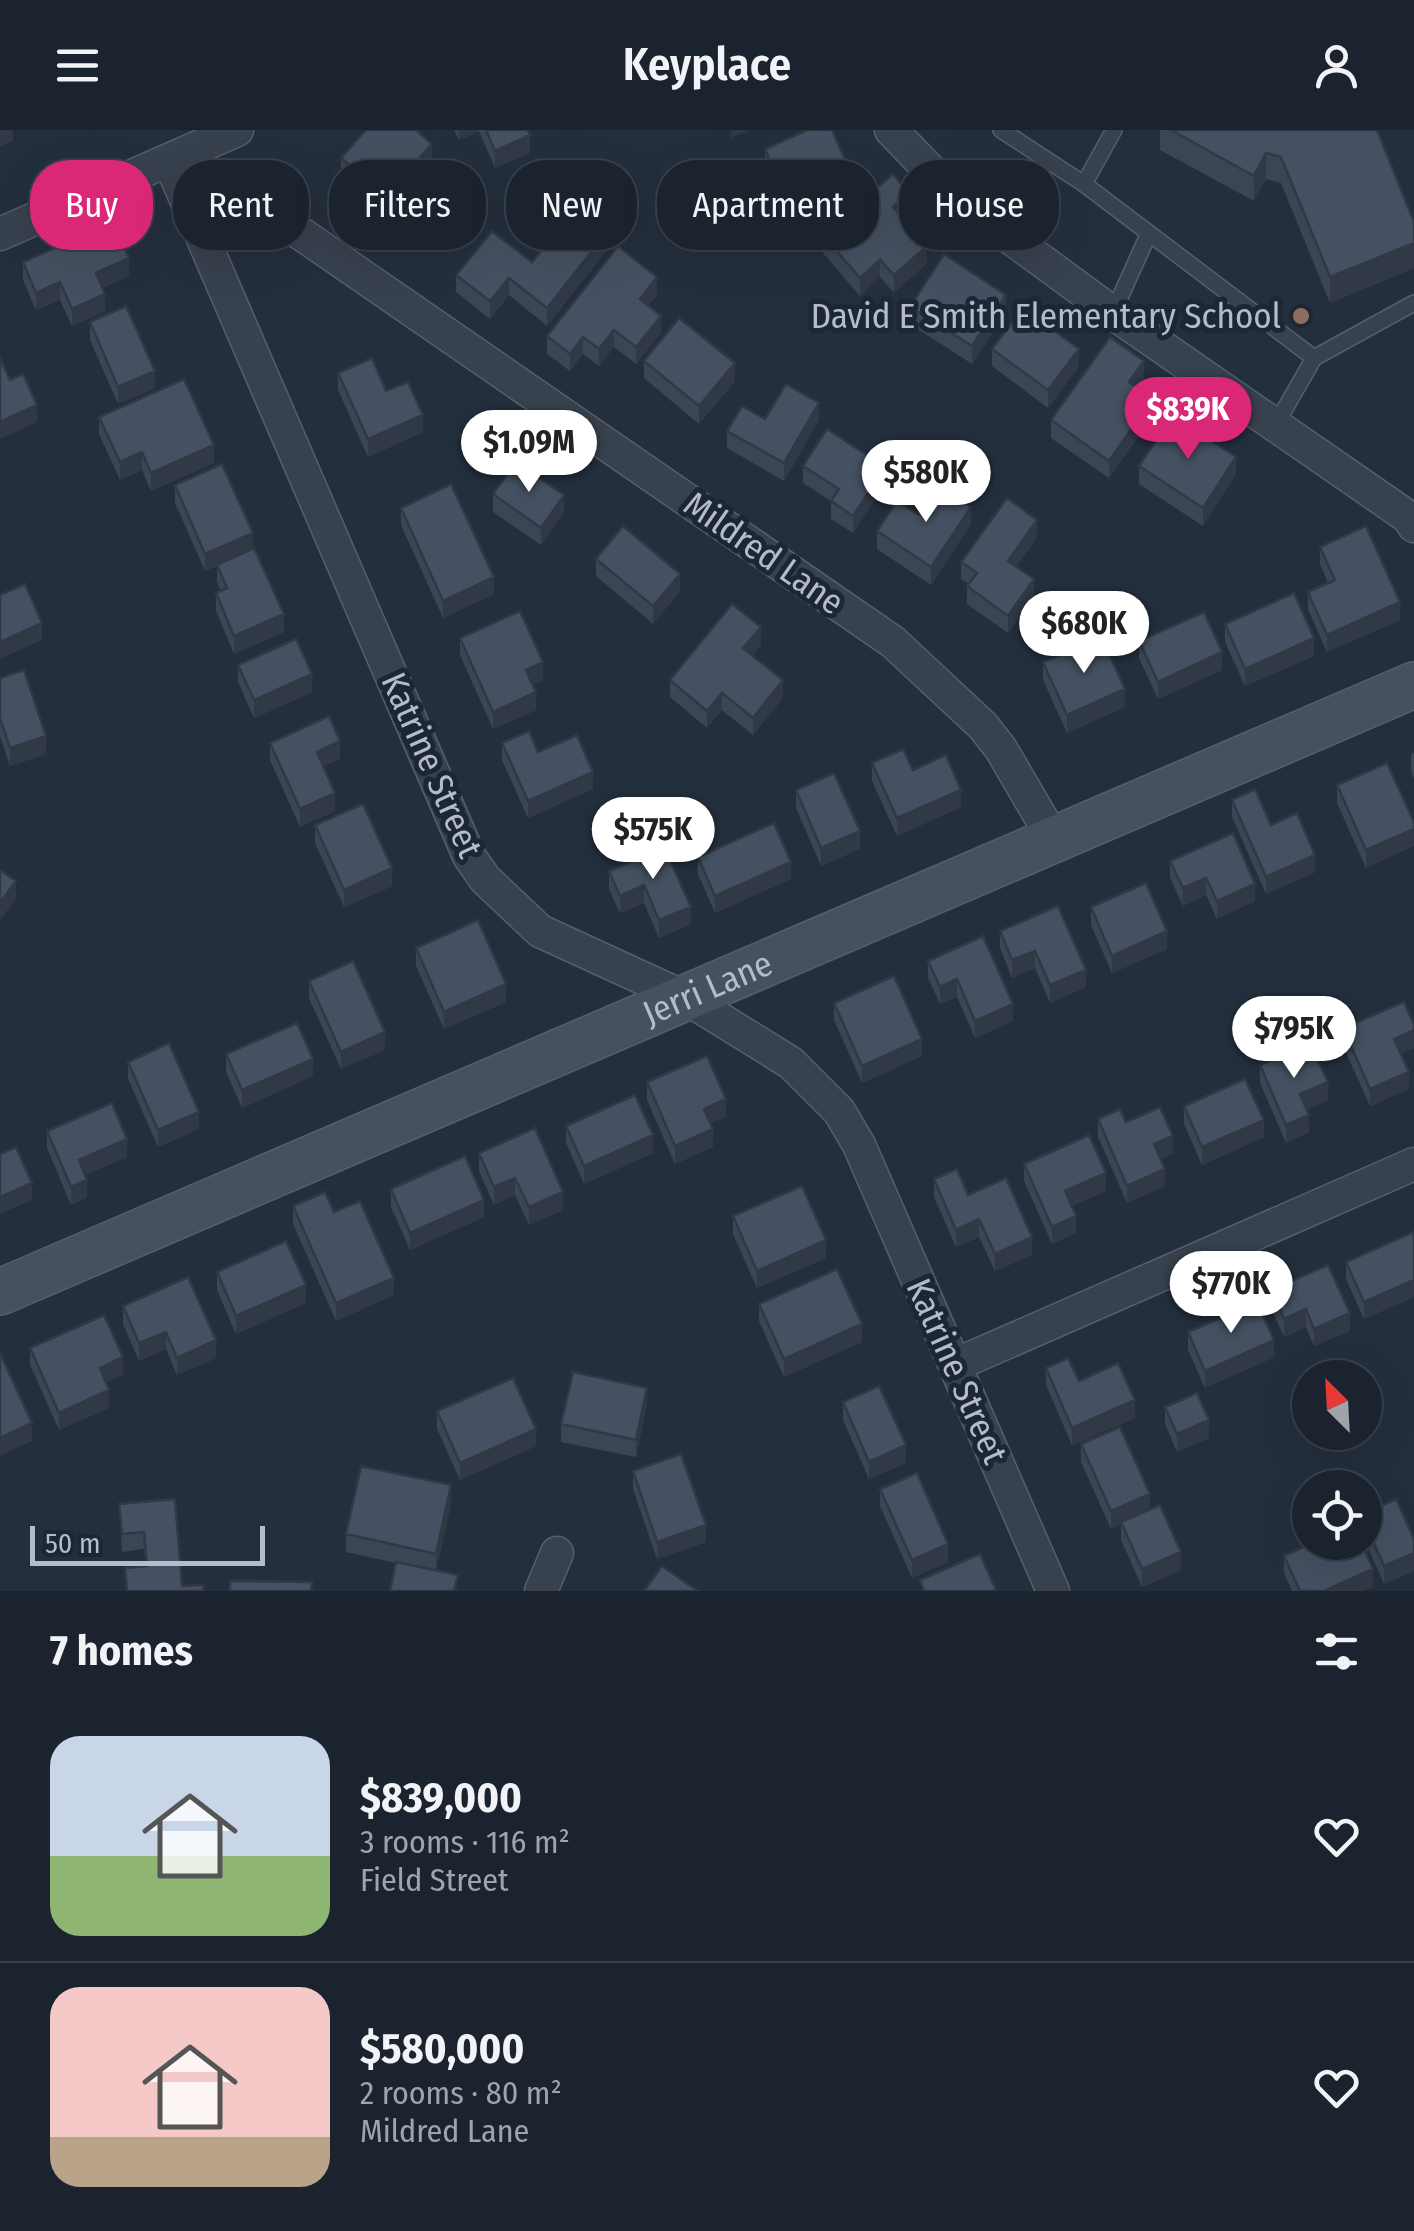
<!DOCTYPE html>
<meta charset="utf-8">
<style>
:root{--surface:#1b232e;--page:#242b36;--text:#f1f3f6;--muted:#a0a4aa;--line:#39404a;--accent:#db2777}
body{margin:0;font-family:"Fira Sans Condensed",sans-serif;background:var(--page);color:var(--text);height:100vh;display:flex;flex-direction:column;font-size:38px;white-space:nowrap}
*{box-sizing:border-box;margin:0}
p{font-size:32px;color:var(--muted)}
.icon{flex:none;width:55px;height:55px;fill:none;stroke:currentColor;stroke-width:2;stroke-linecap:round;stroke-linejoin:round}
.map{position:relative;height:1461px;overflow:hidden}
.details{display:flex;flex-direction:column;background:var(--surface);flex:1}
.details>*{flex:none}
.top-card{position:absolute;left:30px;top:30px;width:1355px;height:90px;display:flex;gap:20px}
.needle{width:65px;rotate:336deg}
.buttons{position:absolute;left:1292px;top:1230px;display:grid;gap:20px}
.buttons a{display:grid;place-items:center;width:90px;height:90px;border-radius:50%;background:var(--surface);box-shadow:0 10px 40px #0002,0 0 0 2px var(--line);font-size:50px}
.scale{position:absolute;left:30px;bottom:25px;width:235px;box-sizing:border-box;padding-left:10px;border:5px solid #b4bcc9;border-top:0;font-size:28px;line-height:35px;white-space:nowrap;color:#b4bcc9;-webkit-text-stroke:8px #1d2633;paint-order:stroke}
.price{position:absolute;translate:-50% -85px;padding:0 22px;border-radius:35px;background:#fff;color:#222;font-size:32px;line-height:65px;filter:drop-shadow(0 2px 5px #0008)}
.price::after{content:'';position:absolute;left:50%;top:60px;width:30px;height:22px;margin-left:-15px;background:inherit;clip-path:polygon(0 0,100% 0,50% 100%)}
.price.current{background:var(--accent);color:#fff}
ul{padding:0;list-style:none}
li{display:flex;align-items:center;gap:30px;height:250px;padding:0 50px}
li+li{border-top:2px solid var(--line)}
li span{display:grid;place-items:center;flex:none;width:280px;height:200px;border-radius:30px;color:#555}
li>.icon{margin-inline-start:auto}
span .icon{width:120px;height:120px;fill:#fffc;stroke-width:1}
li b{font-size:42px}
h2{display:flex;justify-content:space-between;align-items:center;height:120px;padding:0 50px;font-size:42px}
.tag{padding:0 35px;border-radius:40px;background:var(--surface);box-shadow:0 10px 40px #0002,0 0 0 2px var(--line);font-size:35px;line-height:90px}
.tag.current{background:var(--accent);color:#fff}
header{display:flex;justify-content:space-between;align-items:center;height:130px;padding:0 50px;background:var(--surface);font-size:45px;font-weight:600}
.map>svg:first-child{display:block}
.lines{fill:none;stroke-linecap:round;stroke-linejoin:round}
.lane-casing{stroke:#565f6c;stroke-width:18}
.street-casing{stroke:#565f6c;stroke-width:35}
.secondary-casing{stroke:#565f6c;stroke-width:48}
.lane{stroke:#38414e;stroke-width:15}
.street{stroke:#38414e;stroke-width:32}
.secondary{stroke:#465061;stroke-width:45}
.wall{fill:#3b4654}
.shaded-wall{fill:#303945}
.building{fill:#455162;stroke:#303945;stroke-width:2.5}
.education-dot{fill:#8d6e63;stroke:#1d2633;stroke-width:4}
.labels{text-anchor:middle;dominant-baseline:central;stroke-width:10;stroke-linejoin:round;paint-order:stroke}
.poi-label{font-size:35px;fill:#b4bcc9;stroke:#1d2633;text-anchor:end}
.street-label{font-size:35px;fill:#b4bcc9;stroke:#1d2633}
</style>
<header><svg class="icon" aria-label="menu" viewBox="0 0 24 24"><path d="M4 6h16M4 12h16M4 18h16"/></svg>Keyplace<svg class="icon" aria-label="person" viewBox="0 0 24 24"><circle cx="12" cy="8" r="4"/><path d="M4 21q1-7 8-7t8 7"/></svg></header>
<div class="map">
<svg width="1414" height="1461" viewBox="0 0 1414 1461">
<rect width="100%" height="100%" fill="#242f3e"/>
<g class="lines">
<g class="lane-casing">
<path id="lane" d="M1001,0L1084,54L1114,0
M1084,54L1314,228L1414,173
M1113,183L1149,103
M1275,296L1314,228"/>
</g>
<g class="street-casing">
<path id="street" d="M891,0L959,70L1113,183L1408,387L1414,396
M169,30L469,726L485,749L540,801L686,868L791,933L839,981L859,1015L1053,1461
M169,30L303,105L893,512L983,596L1001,619L1054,710
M0,104L237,0
M955,1235L1414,1034
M541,1461L557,1423"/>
</g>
<g class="secondary-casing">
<g id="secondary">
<path id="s1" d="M0,1162L1414,555"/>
</g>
</g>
<use href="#lane" class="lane"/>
<use href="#street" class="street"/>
<use href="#secondary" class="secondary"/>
</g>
<path class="wall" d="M454,0H528L530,23L495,38L479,1L459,10Z
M1160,0H1377L1414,92V138L1330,173L1281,53L1266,49L1254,71L1160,20Z
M765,19L847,51L784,79L765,36Z
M341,28L432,32L385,84L341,45Z
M397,74L454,86L426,117L397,91Z
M909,80L902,87L927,133L894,163L880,147L860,166L823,123V105Z
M619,105L547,196L509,165L490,189L456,162V145L532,132Z
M23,132L129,146L102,158L105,181L72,196L60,170L36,180L23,150Z
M657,165L648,176L661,203L636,234L614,217L599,236L583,224L570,241L547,224V206Z
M910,177L1006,182L972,234L910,194Z
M90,192L155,258L118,274L90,210Z
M992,219L1079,236L1048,278L992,236Z
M644,231L735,251L699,294L644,248Z
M338,243L386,261L423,302L368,327L338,260Z
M1144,248L1137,257L1153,286L1109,348L1051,308V290Z
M99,287L214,333L151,361L142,340L120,350L99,304Z
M765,289L819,290L784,351L727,318V301Z
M803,336L885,354L853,403L831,389V371L803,353Z
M1139,336L1236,344L1203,396L1139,354Z
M175,355L253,418L284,502L234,524L216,481V463L221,461L217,452V436L205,441L175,373Z
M493,364L564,382L541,415L493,382Z
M401,378L494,464L443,488L401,395Z
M918,384L971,394L931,455L877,419V401Z
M1037,407L1016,437L1034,467L1008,503L967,474V456L969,454L961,449V432Z
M1320,417L1400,490L1327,522L1308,479V462L1328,453L1320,434Z
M596,429L680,461L653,494L596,446Z
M1225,494L1314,526L1245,556L1225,512Z
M460,508L543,550L533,554L536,580L493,599L460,525Z
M1139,511L1222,540L1158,569L1139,528Z
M761,515L752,525L783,568L753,605L722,580L707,598L670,567V550Z
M1043,532L1125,577L1067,603L1043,550Z
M238,535L312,562L254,588L238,552Z
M0,548L46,624L10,636L0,606Z
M270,613L340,629L323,636L335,681L300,697L270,630Z
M502,613L538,622L593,659L528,688L502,630Z
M1414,623V648L1411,642V624Z
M872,633L913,640L961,677L897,706L872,651Z
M1387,633L1366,738L1337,673V655Z
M796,660L860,719L821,736L796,678Z
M1232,670L1271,695L1315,742L1266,764L1232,687Z
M315,695L392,756L344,777L315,713Z
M664,717L691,794L659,808L644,773L620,783L609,759V741Z
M698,727L791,749L715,783L698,744Z
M1170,731L1255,771L1217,789L1206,765L1183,776L1170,748Z
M1091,777L1167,819L1112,843L1091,795Z
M1000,801L1086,840V857L1050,873L1035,838L1012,848L1000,818Z
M983,806L1013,891L975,908L957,867L940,874L928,848V831Z
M416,818L506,872L444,899L416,836Z
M309,851L385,920L341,939L309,868Z
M834,873L922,926L862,953L834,890Z
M1414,895V918L1400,924L1409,959L1370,976L1343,916V898Z
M226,924L313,946L242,978L226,942Z
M128,932L199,999L158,1017L128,949Z
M1260,935L1328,970L1307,979L1309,1002L1286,1013L1260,953Z
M647,952L726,987L711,993L713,1017L675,1034L647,970Z
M1184,976L1264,1007L1202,1035L1184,994Z
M1098,989L1126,992L1173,1023L1161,1029L1165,1056L1127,1073L1098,1007Z
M566,996L653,1023L584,1054L566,1013Z
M47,1001L127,1027L85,1045L87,1067L71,1075L47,1018Z
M479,1023L563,1080L529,1095L515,1065L494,1075L479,1041Z
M1024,1034L1106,1061L1072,1076L1076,1103L1052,1114L1024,1051Z
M934,1049L968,1065L1032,1125L995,1141L979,1107L956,1117L934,1067Z
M391,1059L484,1087L410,1120L391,1077Z
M293,1076L334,1082L394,1165L336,1191L293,1094Z
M733,1086L826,1128L757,1158L733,1104Z
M1414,1102V1167L1364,1189L1346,1149V1132Z
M217,1142L306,1173L236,1204L217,1160Z
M1271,1160L1350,1201L1314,1216L1306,1197L1284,1207L1271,1178Z
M759,1174L862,1212L784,1247L759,1191Z
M123,1176L216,1228L177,1245L166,1219L139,1231L123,1194Z
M1188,1202L1274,1227L1205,1258L1188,1220Z
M30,1218L123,1245L106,1252L109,1278L59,1300L30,1235Z
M1046,1238L1079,1251L1135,1288L1072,1315L1046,1255Z
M843,1272L906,1333L869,1349L843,1290Z
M647,1275L636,1327L561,1312V1294Z
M1165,1277L1209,1308L1177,1322L1165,1294Z
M437,1281L536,1316L460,1350L437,1299Z
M1081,1314L1150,1379L1181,1440L1142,1457L1121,1410V1394L1111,1399L1081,1332Z
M633,1341L706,1412L657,1429L633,1359Z
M880,1359L948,1432L912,1448L880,1376Z
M175,1369L182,1456L203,1461H126L125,1438L146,1436L144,1419L122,1422L119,1374Z
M451,1373L436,1441L458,1461L396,1433L346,1422V1404Z
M1365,1383L1414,1409V1441L1384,1454L1365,1411Z
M1284,1426L1373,1457L1363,1461H1292L1284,1443Z"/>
<path class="shaded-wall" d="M0,0H13V11L0,17Z
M459,0H479V1L459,10Z
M731,0H750L731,8Z
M530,5V23L495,38V21Z
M432,14V32L385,84V67Z
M1266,23V49L1254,71V46Z
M847,34V51L784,79V62Z
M909,63V80L893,94V77Z
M454,69V86L426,117V99Z
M619,87V105L547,196V178Z
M1414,113V138L1330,173V147Z
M927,116V133L894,163V145Z
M129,128V146L96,160V143Z
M880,130V147L860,166V148Z
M657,147V165L640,187V169Z
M509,148V165L490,189V171Z
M60,152V170L36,180V163Z
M105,164V181L72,196V179Z
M1006,165V182L972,234V216Z
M661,186V203L636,234V217Z
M614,200V217L599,236V219Z
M583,207V224L570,241V224Z
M1079,219V236L1048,278V260Z
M1144,231V248L1129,269V252Z
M735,233V251L699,294V276Z
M155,241V258L118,274V257Z
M1153,268V286L1109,348V331Z
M819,273V290L784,351V333Z
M37,275V292L0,309V292Z
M423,285V302L368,327V309Z
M214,315V333L151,361V343Z
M142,322V340L120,350V332Z
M1236,327V344L1203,396V378Z
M885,337V354L853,403V386Z
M564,365V382L541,415V398Z
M971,377V394L931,455V437Z
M1037,390V407L1008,448V431Z
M253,403V420L205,441V424Z
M680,444V461L653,494V476Z
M494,447V464L443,488V471Z
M1034,449V467L1008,503V486Z
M1400,472V490L1327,522V505Z
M284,484V502L234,524V506Z
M42,493V510L0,529V512Z
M761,497V515L743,536V518Z
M1314,508V526L1245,556V539Z
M1222,522V540L1158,569V552Z
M543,532V550L526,557V540Z
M312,544V562L254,588V570Z
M783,550V568L753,605V588Z
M1125,559V577L1067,603V585Z
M536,562V580L493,599V582Z
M722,563V580L707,598V581Z
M46,606V624L10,636V618Z
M340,611V629L317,639V622Z
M593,642V659L528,688V671Z
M961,660V677L897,706V688Z
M335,663V681L300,697V679Z
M1414,699V716L1366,738V720Z
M860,701V719L821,736V718Z
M1315,725V742L1266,764V747Z
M791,732V749L715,783V766Z
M392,738V756L344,777V760Z
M1206,748V765L1183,776V758Z
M16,751V769L0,790V773Z
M1255,754V771L1217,789V771Z
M644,755V773L620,783V766Z
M691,777V794L659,808V790Z
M1167,801V819L1112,843V826Z
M1035,821V838L1012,848V830Z
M1086,840V857L1050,873V855Z
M957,849V867L940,874V857Z
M506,854V872L444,899V882Z
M1013,874V891L975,908V891Z
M1414,900V918L1394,927V909Z
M385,902V920L341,939V922Z
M922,909V926L862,953V936Z
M313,929V946L242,978V960Z
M1409,942V959L1370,976V959Z
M1328,952V970L1300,982V964Z
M726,969V987L704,996V979Z
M199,982V999L158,1017V1000Z
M1309,985V1002L1286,1013V995Z
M1264,990V1007L1202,1035V1017Z
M713,999V1017L675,1034V1016Z
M653,1005V1023L584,1054V1036Z
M1173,1006V1023L1154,1032V1014Z
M127,1009V1027L79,1048V1030Z
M1165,1039V1056L1127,1073V1056Z
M1106,1043V1061L1065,1079V1061Z
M515,1048V1065L494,1075V1057Z
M87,1050V1067L71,1075V1057Z
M32,1053V1070L0,1084V1067Z
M563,1062V1080L529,1095V1077Z
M484,1070V1087L410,1120V1103Z
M1076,1086V1103L1052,1114V1097Z
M979,1089V1107L956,1117V1100Z
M1032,1107V1125L995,1141V1124Z
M826,1110V1128L757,1158V1141Z
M394,1148V1165L336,1191V1173Z
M1414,1150V1167L1364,1189V1172Z
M306,1155V1173L236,1204V1186Z
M1306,1179V1197L1284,1207V1189Z
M1350,1183V1201L1314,1216V1199Z
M862,1194V1212L784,1247V1229Z
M166,1202V1219L139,1231V1213Z
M216,1210V1228L177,1245V1228Z
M1274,1210V1227L1205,1258V1241Z
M123,1227V1245L100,1255V1238Z
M647,1258V1275L636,1327V1310Z
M109,1260V1278L59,1300V1283Z
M1135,1270V1288L1072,1315V1298Z
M1209,1290V1308L1177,1322V1304Z
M32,1293V1311L0,1326V1308Z
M536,1299V1316L460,1350V1333Z
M906,1315V1333L869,1349V1332Z
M451,1355V1373L436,1441V1424Z
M1150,1364V1382L1111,1399V1381Z
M706,1395V1412L657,1429V1412Z
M948,1414V1432L912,1448V1430Z
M1181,1422V1440L1142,1457V1439Z
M1414,1423V1441L1384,1454V1436Z
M1373,1439V1457L1363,1461H1324Z"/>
<path class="building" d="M366,0H416L432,14L385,67L341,28Z
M486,0H528L530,5L495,21Z
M807,0H832L847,34L784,62L765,19Z
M1171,0H1377L1414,92V113L1330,147L1281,27L1266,23L1254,46Z
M425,42L454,69L426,99L397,74Z
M893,44L909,63L893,77L927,116L894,145L880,130L860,148L823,105Z
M588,62L619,87L547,178L509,148L490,171L456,145L492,101L532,132Z
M113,92L129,128L96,143L105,164L72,179L60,152L36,163L23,132Z
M618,116L657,147L640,169L661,186L636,217L614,200L599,219L583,207L570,224L547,206Z
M944,124L1006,165L972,216L910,177Z
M126,176L155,241L118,257L90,192Z
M1023,178L1079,219L1048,260L992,219Z
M679,188L735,233L699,276L644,231Z
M1110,207L1144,231L1129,252L1153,268L1109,331L1051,290Z
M0,228L10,250L23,244L37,275L0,292Z
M372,228L386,261L408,252L423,285L368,309L338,243Z
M184,249L214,315L151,343L142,322L120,332L99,287Z
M786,254L819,273L784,333L727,301L742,276L765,289Z
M1173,285L1236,327L1203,378L1139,336Z
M827,299L885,337L853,386L831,371L839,359L803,336Z
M516,332L564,365L541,398L493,364Z
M222,334L253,403L205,424L175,355Z
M451,354L494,447L443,471L401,378Z
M938,355L971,377L931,437L877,401L897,371L918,384Z
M1007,368L1037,390L1008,431L1034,449L1008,486L967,456L977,443L961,432Z
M623,396L680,444L653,476L596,429Z
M1366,396L1400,472L1327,505L1308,462L1335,450L1320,417Z
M254,418L284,484L234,506L216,463L227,458L217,435Z
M25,454L42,493L0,512V465Z
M1294,463L1314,508L1245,539L1225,494Z
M732,474L761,497L743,518L783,550L753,588L722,563L707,581L670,550Z
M520,481L543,532L526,540L536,562L493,582L460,508Z
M1204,482L1222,522L1158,552L1139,511Z
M1101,506L1125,559L1067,585L1043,532Z
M296,509L312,544L254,570L238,535Z
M24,540L46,606L10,618L0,588V548Z
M329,586L340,611L317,622L335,663L300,679L270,613Z
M529,601L538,622L577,605L593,642L528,671L502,613Z
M903,619L913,640L946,625L961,660L897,688L872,633Z
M1387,633L1414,692V699L1366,720L1337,655Z
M834,643L860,701L821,718L796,660Z
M1255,659L1271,695L1297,683L1315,725L1266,747L1232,670Z
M363,674L392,738L344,760L315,695Z
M774,693L791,732L715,766L698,727Z
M1233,703L1255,754L1217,771L1206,748L1183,758L1170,731Z
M664,717L691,777L659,790L644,755L620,766L609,741Z
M0,740L16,751L0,773Z
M1146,753L1167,801L1112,826L1091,777Z
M1058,776L1086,840L1050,855L1035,821L1012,830L1000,801Z
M478,790L506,854L444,882L416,818Z
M983,806L1013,874L975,891L957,849L940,857L928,831Z
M353,831L385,902L341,922L309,851Z
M894,846L922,909L862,936L834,873Z
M1404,872L1414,895V900L1394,909L1409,942L1370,959L1343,898Z
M297,893L313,929L242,960L226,924Z
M169,913L199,982L158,1000L128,932Z
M1310,913L1328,952L1300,964L1309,985L1286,995L1260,935Z
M707,926L726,969L704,979L713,999L675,1016L647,952Z
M1245,949L1264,990L1202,1017L1184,976Z
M635,965L653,1005L584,1036L566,996Z
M112,973L127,1009L79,1030L87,1050L71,1057L47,1001Z
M1160,977L1173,1006L1154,1014L1165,1039L1127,1056L1098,989L1120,979L1126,992Z
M535,998L563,1062L529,1077L515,1048L494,1057L479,1023Z
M1089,1005L1106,1043L1065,1061L1076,1086L1052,1097L1024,1034Z
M16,1017L32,1053L0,1067V1024Z
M465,1026L484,1070L410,1103L391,1059Z
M957,1039L968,1065L1006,1048L1032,1107L995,1124L979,1089L956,1100L934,1049Z
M802,1056L826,1110L757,1141L733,1086Z
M325,1062L334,1082L360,1071L394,1148L336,1173L293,1076Z
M1414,1102V1150L1364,1172L1346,1132Z
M286,1111L306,1155L236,1186L217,1142Z
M1328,1135L1350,1183L1314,1199L1306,1179L1284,1189L1271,1160Z
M837,1139L862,1194L784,1229L759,1174Z
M188,1147L216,1210L177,1228L166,1202L139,1213L123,1176Z
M1257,1172L1274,1210L1205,1241L1188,1202Z
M104,1185L123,1227L100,1238L109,1260L59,1283L30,1218Z
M0,1223L32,1293L0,1308Z
M1068,1228L1079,1251L1118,1233L1135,1270L1072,1298L1046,1238Z
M573,1242L647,1258L636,1310L561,1294Z
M513,1248L536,1299L460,1333L437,1281Z
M879,1256L906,1315L869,1332L843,1272Z
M1197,1263L1209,1290L1177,1304L1165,1277Z
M1120,1297L1150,1364L1111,1381L1081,1314Z
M681,1324L706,1395L657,1412L633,1341Z
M361,1336L451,1355L436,1424L346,1404Z
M917,1343L948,1414L912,1430L880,1359Z
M175,1369L182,1456L203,1455V1461H127L125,1438L147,1436L144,1402L122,1404L119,1374Z
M1396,1369L1414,1409V1423L1384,1436L1365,1393V1383Z
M1160,1375L1181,1422L1142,1439L1121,1392Z
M1314,1412H1361L1373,1439L1324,1461H1300L1284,1426Z
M980,1424L996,1460L992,1461H924L920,1450Z
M396,1432L458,1445L454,1461H390Z
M662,1436L698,1461H644Z
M230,1451L312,1452L311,1461H230Z"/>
<circle class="education-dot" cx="1301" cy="186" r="10"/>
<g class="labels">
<g class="poi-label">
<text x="1281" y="186">David E Smith Elementary School</text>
</g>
<g class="street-label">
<text transform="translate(764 423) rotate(35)">Mildred Lane</text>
<text transform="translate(432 635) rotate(66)">Katrine Street</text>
<text stroke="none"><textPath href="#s1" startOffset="770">Jerri Lane</textPath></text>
<text transform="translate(957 1241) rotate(66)">Katrine Street</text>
</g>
</g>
</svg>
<div class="buttons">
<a><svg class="needle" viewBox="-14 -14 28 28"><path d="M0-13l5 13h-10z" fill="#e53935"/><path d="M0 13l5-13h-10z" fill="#a0a4aa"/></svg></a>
<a><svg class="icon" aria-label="locate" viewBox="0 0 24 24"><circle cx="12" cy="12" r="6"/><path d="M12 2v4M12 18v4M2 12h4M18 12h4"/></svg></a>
</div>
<div class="scale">50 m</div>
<b class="price current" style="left:1188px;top:332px">$839K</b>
<b class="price" style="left:529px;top:365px">$1.09M</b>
<b class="price" style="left:926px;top:395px">$580K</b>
<b class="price" style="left:1084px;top:546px">$680K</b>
<b class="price" style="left:653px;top:752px">$575K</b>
<b class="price" style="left:1294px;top:951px">$795K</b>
<b class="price" style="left:1231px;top:1206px">$770K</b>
<div class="top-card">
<a class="tag current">Buy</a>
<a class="tag">Rent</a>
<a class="tag">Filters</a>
<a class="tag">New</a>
<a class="tag">Apartment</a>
<a class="tag">House</a>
</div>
</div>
<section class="details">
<h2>7 homes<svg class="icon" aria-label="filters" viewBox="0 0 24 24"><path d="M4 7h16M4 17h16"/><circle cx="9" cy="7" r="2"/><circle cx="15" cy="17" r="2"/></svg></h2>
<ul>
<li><span style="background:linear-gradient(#c9d6e8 60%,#8fb573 0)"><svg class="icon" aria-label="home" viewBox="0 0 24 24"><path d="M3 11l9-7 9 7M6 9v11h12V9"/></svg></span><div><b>$839,000</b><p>3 rooms · 116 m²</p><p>Field Street</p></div><svg class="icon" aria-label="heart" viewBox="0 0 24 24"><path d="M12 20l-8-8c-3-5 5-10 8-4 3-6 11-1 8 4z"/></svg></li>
<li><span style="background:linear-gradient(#f6c9c9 75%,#b9a48a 0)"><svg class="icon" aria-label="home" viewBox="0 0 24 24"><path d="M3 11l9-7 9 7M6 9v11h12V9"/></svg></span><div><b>$580,000</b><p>2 rooms · 80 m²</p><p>Mildred Lane</p></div><svg class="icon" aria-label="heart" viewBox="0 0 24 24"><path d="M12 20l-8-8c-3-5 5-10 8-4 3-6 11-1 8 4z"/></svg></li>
</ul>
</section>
